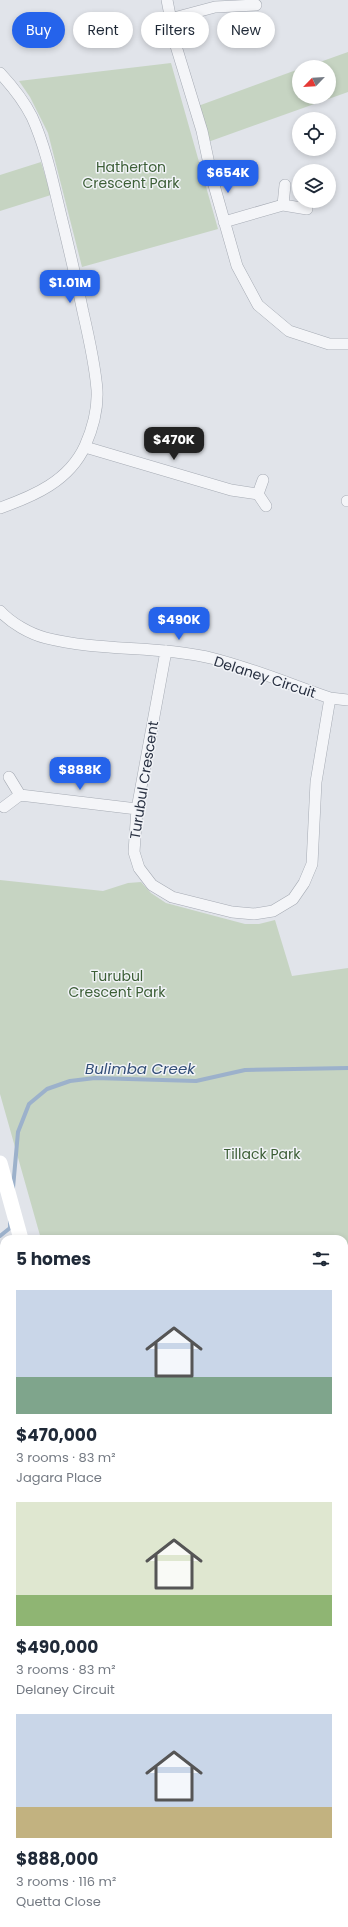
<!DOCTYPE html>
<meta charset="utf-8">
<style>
:root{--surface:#fff;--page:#f6f6f7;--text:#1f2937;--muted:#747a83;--accent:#2563eb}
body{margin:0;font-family:Poppins,sans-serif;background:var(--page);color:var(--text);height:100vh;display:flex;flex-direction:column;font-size:15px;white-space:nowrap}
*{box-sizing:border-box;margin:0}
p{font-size:13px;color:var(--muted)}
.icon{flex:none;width:22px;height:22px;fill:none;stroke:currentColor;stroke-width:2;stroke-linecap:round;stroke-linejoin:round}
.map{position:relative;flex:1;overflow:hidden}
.drawer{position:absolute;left:0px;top:1235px;width:348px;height:692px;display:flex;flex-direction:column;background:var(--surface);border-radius:12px 12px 0 0;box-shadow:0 2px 6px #0003}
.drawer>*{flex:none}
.guide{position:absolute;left:12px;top:12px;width:324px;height:36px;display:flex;gap:8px}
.needle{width:26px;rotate:245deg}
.controls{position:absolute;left:292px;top:60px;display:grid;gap:8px}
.controls a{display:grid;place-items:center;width:44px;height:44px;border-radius:50%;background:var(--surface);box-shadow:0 2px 6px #0003;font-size:20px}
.price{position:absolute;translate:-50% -34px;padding:0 9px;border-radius:8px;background:var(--accent);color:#fff;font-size:13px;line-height:26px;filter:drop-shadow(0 1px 2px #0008)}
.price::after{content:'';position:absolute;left:50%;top:24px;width:12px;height:9px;margin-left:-6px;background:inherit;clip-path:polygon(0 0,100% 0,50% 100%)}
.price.current{background:#222;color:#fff}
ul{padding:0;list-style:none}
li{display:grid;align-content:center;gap:8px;height:212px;padding:0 16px}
li span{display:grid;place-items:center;height:124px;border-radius:0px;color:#555}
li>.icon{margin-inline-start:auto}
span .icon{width:72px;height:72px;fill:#fffc;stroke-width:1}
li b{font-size:17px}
h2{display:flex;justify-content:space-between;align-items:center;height:48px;padding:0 16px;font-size:17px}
.tag{padding:0 14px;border-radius:18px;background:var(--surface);box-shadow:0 2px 6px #0003;font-size:14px;line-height:36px}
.tag.current{background:var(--accent);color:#fff}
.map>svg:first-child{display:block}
.green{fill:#c6d4c2}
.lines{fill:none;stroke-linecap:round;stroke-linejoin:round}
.stream{stroke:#9cb1cb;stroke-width:4}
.service-casing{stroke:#a6abb4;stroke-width:6}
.minor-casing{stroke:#a6abb4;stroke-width:12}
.service{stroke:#f4f5f8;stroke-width:5.5}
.minor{stroke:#f4f5f8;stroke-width:11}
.secondary{stroke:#fff;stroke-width:15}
.labels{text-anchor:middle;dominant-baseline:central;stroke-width:3;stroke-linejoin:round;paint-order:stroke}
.park-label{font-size:14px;fill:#3c5e36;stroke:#f1f3f7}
.street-label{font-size:14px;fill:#293142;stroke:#f1f3f7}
.water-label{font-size:15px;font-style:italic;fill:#324e77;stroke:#f1f3f7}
</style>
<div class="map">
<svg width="348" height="1927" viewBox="0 0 348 1927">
<rect width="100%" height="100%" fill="#e1e4ea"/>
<path class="green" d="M348,52V92L208,142L198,106L299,69V97H329V67H306Z
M171,63L218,229L82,267L48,133L30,97L19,81Z
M41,162L51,195L0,211V175Z
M0,880L103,891L128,883L141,882L151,893L166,903L245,924H259L275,920L292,976L348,968V1467L344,1466V1239H41L0,1094Z
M0,1250L4,1251V1815L0,1816Z"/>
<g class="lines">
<path class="stream" d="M13,1188L18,1132L29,1104L47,1089L70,1081L95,1078L196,1081L245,1070L348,1068
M0,1236L10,1228V1221"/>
<g class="service-casing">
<path id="service" d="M0,1699L4,1701"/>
</g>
<g class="minor-casing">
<path id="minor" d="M167,0L176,46L202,131L212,178L237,266L258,305L289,331L329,344H348
M170,19L215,7L256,5
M0,73C13,87 23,99 32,117C47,150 54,188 63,224C70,253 77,283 83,312C89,338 95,364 97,390C98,409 93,428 85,446C69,481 34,496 0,508
M285,185L283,205L307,209
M224,222L283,205
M85,447L231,490L258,494
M263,480L258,494L266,506
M347,501H348
M0,611C11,623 30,634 46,638C102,652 160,645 215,659C254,669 292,685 330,698L348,700
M166,651L137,809L134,852L139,868L152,885L172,897L232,912L254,914L273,911L293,899L304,883L312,864L316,782L330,698
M20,795L137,809
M4,807L20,795L9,777
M344,1484H348
M344,1859L348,1874
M0,1888L4,1886
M97,1923L98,1927
M321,1927L339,1923"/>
</g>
<use href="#service" class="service"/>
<use href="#minor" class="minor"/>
<path class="secondary" d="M0,1163L21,1239
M205,1923L206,1927"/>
</g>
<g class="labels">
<g class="park-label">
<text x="131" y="167">Hatherton<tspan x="131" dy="16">Crescent Park</tspan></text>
<text x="117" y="976">Turubul<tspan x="117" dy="16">Crescent Park</tspan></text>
<text x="262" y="1154">Tillack Park</text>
</g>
<g class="street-label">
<text transform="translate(265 677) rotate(18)">Delaney Circuit</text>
<text transform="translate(144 780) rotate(-81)">Turubul Crescent</text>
</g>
<g class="water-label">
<text x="140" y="1068">Bulimba Creek</text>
</g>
</g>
</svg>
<div class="controls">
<a><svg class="needle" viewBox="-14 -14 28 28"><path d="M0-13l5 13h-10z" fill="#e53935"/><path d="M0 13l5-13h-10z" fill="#747a83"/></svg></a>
<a><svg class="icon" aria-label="locate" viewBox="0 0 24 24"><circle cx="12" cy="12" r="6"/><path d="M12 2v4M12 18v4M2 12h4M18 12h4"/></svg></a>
<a><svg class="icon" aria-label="layers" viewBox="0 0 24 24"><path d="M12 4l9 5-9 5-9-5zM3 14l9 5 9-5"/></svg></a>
</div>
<b class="price" style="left:228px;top:194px">$654K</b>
<b class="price" style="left:70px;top:304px">$1.01M</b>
<b class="price current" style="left:174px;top:461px">$470K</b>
<b class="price" style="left:179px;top:641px">$490K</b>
<b class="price" style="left:80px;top:791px">$888K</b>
<div class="guide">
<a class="tag current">Buy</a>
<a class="tag">Rent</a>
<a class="tag">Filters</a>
<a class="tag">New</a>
</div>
<section class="drawer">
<h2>5 homes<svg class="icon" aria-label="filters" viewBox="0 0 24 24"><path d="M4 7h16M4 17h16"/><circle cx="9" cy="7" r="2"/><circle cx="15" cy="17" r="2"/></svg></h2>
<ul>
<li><span style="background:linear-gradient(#c9d6e8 70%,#7fa58c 0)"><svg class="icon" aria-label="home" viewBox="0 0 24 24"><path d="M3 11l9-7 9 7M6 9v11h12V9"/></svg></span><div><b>$470,000</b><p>3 rooms · 83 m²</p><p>Jagara Place</p></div></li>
<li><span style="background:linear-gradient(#dfe7d0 75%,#8fb573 0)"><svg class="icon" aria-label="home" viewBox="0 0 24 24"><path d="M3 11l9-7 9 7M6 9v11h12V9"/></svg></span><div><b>$490,000</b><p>3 rooms · 83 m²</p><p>Delaney Circuit</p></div></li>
<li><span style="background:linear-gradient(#c9d6e8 75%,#c2b280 0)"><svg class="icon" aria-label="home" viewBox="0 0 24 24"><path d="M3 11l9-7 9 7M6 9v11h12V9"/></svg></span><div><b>$888,000</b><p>3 rooms · 116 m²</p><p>Quetta Close</p></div></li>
</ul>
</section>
</div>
